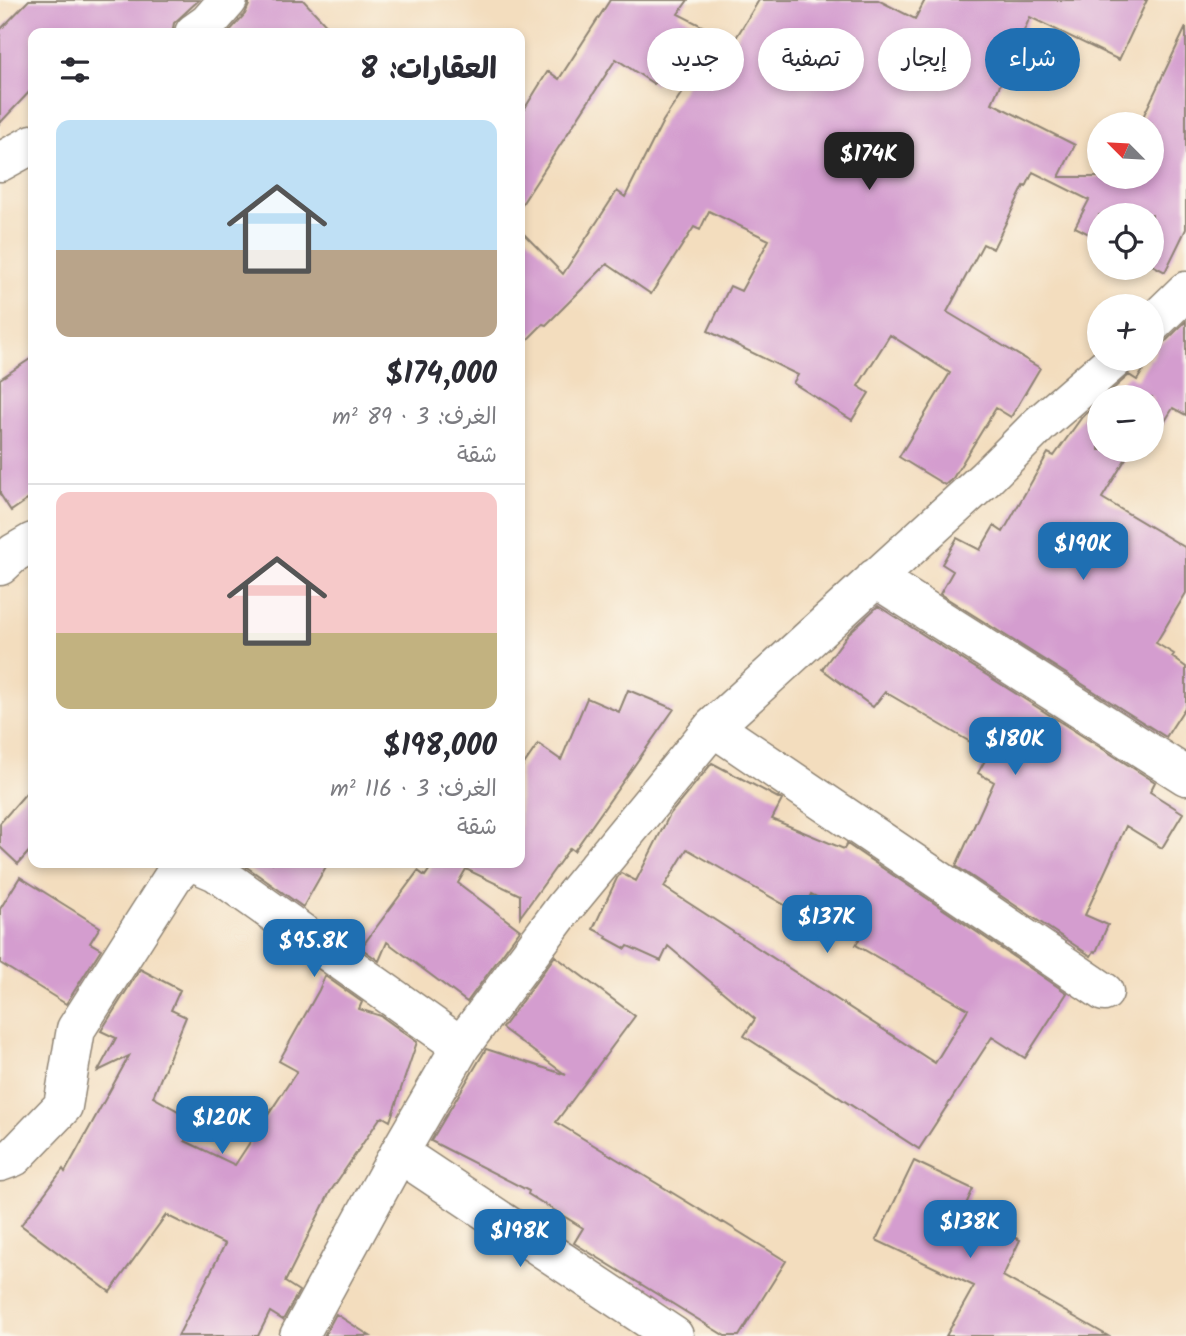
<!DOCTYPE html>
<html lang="ar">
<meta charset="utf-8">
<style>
:root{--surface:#fff;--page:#f2f2f3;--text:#2b2b33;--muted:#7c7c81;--line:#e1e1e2;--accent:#1f6fb2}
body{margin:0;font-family:Kalam,"Playpen Sans Arabic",sans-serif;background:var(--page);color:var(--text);direction:rtl;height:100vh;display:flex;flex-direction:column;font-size:26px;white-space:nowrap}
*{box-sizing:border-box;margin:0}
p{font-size:23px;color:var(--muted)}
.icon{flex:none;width:38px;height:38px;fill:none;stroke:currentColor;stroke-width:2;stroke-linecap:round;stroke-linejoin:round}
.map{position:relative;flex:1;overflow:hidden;direction:ltr}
.sheet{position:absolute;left:28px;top:28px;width:497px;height:840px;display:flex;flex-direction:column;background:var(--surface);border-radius:14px;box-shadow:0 4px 10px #0003;direction:rtl}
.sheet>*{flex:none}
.guide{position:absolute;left:546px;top:28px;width:534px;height:63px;direction:rtl;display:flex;gap:14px}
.needle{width:46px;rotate:294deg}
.fabs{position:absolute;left:1087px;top:112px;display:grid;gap:14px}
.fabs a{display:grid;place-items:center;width:77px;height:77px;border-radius:50%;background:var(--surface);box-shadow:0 4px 10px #0003;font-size:35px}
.price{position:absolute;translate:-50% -60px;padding:0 16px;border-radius:14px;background:var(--accent);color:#fff;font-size:23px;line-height:46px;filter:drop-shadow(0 2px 4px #0008)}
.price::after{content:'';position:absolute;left:50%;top:42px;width:21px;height:16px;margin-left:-10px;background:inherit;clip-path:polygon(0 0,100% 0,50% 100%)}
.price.current{background:#222;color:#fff}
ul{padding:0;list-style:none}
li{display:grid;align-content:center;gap:14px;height:371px;padding:0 28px}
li+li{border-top:2px solid var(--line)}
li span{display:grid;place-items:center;height:217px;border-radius:14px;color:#555}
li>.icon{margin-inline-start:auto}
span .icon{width:126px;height:126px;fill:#fffc;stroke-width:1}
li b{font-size:30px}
h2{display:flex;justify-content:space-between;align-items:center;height:84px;padding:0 28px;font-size:30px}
.chip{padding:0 24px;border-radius:32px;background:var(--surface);box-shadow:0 4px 10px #0003;font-size:24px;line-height:63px}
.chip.current{background:var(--accent);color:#fff}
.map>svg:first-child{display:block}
.building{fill:#d49dcf;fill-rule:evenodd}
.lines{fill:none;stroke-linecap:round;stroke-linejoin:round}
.street-casing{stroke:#8f8474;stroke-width:41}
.secondary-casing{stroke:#8f8474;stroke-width:41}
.street{stroke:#fff;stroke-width:38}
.secondary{stroke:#fff;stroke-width:38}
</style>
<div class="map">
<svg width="1186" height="1336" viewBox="0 0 1186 1336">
<rect width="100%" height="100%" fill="#fbf7ec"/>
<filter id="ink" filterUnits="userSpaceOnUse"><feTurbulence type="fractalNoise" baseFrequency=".0143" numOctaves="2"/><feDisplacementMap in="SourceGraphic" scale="14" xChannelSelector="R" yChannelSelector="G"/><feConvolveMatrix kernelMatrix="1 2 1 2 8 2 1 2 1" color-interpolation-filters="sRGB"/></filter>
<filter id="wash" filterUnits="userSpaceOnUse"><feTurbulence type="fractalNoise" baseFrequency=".00686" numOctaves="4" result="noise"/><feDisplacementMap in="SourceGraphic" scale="28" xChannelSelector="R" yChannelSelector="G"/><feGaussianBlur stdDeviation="1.57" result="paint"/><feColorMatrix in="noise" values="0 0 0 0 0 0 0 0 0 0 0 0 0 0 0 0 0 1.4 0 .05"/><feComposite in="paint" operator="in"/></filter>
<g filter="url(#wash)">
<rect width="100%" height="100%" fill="#f3ddbe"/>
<g id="blocks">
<path class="building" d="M29,0H199L174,23L172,33H33V88L0,123V30Z
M249,0H303L334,33H228L245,14L249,5Z
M610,0H688L678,14L712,31L654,84L616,59L520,207V116L548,71L559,79Z
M759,0H878L915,19L925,0H1147L1119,60L1030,17L992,103L1075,145L1059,177H1152V124L1141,121L1186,27V229L1165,272L1152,265V215H1099V239L1075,227L1089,200L1033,172L1026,187L1024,186L993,249L983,244L947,312L1040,368L1011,417L996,408L953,478L945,485L899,457L950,373L890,335L858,386L869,393L852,420L793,383L798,375L708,331L730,286L741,291L769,240L709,211L700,230L694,227L651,294L607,264L546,325L543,324L520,347V230L563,274L617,191L625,197L663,121L720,35L734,41Z
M1186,321V415L1173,408L1159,431L1152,427V397H1104L1129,375L1137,380L1150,359H1152L1158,345L1167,340Z
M33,357V496L11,511L0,494V379Z
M1099,402V450H1131L1102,498L1186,548V593L1156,643L1174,654L1172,657L1186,667V706L1166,737L940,594L953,571L942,564L957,538L980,550L994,526L1003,532L1048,453L1054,456L1082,417Z
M878,606L1155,782L1150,792L1183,813L1162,848L1126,826L1085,915L1108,925L1096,952L1094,951L1091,956L956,866L994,782L978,773L989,753L885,692L873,707L822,669L848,634Z
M628,690L674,709L574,851L570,848L520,917V895L466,869L458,883L520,930L467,1002L387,942L379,961L361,948L418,871L425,876L434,863H520V770L538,744L561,760L587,698L619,712Z
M712,763L782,800L772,819L844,849L847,844L1067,993L1025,1058L992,1037L919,1149L744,1036L755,1019L668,946L661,961L628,946L626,949L606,938L607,936L593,929L617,878L621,873L636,881L670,814ZM687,849L802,915L811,894L867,925L856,945L968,1009L935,1063L664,887Z
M33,785V847L18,864L0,847V823Z
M241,863H328L303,907Z
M20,877L100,927L90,943L101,949L66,1004L0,963V909Z
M555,956L635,1016L556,1122L722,1223L723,1222L786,1261L739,1336H725L574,1243L583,1228L528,1194L529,1191L431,1141L486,1049L566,1075L502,1028Z
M140,969L180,990L171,1010L186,1017L153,1097L196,1121L185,1141L235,1165L297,1071L279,1061L319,990L325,976L362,1002L359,1009L381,1016L417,1042L390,1121L383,1117L382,1118H380L330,1192L285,1282L299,1291L283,1320L270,1312L258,1336H178L225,1244L166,1215L110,1292L21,1225L63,1169L65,1172L129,1056L98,1071L116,1038L101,1031Z
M914,1161L973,1189L962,1213L1020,1240L1003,1276L1108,1336H946L974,1286L876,1240Z
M336,1314L370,1336H324Z"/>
</g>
</g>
<g filter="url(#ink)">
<use href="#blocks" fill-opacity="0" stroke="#8f8474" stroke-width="2"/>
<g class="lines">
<g class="street-casing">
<path id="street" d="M1152,324L1186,291
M0,566L14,553L33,542
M875,578L1186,776
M713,727L1104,992
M195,863L216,872L461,1046
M399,1153L674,1336
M0,1162L14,1157L63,1106L76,1029L173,877L186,863
M299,1336L399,1153L461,1046L564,908L713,727L986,478L1041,423L1115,359"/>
</g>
<g class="secondary-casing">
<path id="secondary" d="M194,33L208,23L228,0
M0,162L33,144"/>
</g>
<use href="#street" class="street"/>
<use href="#secondary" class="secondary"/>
</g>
</g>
</svg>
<div class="fabs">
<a><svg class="needle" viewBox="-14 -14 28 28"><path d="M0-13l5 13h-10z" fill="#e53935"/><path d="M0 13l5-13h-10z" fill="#7c7c81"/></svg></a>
<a><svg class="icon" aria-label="locate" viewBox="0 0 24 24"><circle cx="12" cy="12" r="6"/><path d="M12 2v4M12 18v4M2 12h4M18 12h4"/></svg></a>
<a>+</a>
<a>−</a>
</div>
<b class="price current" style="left:869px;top:192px">$174K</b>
<b class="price" style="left:1083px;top:582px">$190K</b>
<b class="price" style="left:1015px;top:777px">$180K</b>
<b class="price" style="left:827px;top:955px">$137K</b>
<b class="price" style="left:314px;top:979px">$95.8K</b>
<b class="price" style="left:222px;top:1156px">$120K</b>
<b class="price" style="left:970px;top:1260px">$138K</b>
<b class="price" style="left:520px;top:1269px">$198K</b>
<div class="guide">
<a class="chip current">شراء</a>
<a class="chip">إيجار</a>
<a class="chip">تصفية</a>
<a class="chip">جديد</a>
</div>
<section class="sheet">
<h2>العقارات: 8<svg class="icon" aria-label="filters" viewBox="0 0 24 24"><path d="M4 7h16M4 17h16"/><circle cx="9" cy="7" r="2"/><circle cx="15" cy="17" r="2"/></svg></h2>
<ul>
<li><span style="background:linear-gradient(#bfe0f5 60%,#b9a48a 0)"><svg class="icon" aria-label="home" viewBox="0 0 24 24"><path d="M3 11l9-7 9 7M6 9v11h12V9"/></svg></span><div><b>$174,000</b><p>الغرف: 3 · 89 m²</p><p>شقة</p></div></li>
<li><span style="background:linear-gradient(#f6c9c9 65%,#c2b280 0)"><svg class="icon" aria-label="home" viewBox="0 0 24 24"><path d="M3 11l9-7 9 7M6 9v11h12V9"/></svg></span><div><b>$198,000</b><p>الغرف: 3 · 116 m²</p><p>شقة</p></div></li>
</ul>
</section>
</div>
